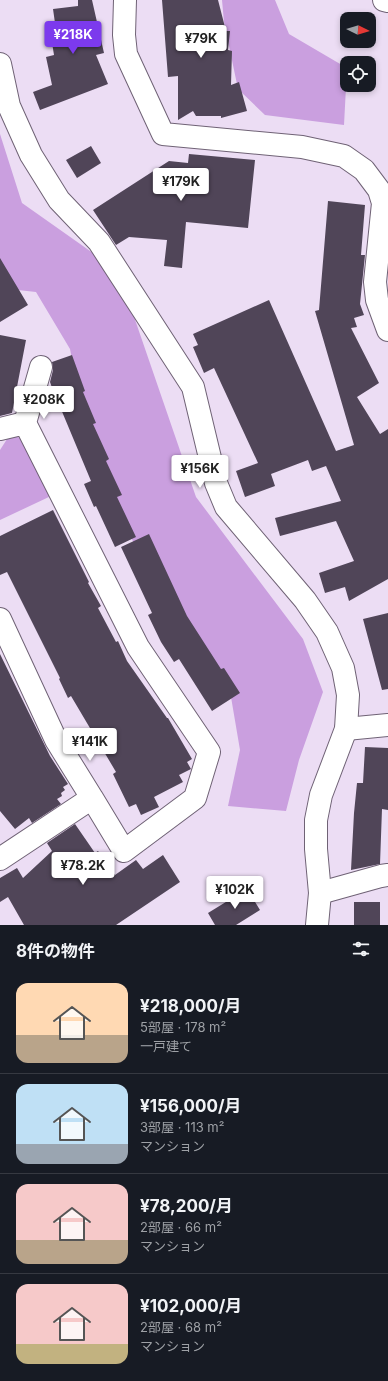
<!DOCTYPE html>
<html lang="ja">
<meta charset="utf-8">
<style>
:root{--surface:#171b24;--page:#242831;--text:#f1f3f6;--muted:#9ea1a6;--line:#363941;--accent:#7c3aed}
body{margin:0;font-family:Inter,"Noto Sans JP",sans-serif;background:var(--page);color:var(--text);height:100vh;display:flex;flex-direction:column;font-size:15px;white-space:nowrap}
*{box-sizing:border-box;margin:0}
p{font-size:13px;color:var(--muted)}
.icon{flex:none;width:22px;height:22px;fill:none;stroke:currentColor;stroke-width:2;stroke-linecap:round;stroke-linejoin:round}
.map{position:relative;height:925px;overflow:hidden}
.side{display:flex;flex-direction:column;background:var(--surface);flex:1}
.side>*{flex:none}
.needle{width:26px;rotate:95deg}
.buttons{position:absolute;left:340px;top:12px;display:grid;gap:8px}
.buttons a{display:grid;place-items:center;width:36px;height:36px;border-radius:8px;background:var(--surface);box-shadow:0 2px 6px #0003;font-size:20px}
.price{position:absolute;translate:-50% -34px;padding:0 9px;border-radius:4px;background:#fff;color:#222;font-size:13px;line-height:26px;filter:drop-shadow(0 1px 2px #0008)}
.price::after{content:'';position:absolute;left:50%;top:24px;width:12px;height:9px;margin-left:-6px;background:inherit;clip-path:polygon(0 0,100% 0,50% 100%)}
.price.on{background:var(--accent);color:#fff}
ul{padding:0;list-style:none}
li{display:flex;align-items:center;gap:12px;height:100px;padding:0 16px}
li+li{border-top:1px solid var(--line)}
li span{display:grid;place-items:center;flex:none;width:112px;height:80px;border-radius:12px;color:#555}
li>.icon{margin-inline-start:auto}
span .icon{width:48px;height:48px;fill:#fffc;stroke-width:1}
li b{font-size:17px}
h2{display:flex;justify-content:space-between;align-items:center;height:48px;padding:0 16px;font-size:17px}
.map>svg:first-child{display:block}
.green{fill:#ca9fdf}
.building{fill:#504558}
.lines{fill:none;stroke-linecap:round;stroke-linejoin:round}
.minor-casing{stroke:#6f6275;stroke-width:24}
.tertiary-casing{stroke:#6f6275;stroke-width:24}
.minor{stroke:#fff;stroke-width:22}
.tertiary{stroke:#fff;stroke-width:22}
</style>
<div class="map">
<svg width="388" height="925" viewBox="0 0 388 925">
<rect width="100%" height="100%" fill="#ecddf4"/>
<path class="green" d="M222,0H275L289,34L347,68L344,125L265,115L238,89L224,22Z
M0,134L22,203L100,258L131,308L196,497L303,639L323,692L299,760L286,811L228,806L240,750L231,697L164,607L89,448L70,349L36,292L0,288Z
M9,436L24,438L51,496L0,520V450Z"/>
<path class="building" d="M78,0H92L104,53L96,55L108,84L40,110L33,92L52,85L46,57L54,55L49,24L55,23L53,9L78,6Z
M162,0H218L226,31H230L228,50L232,51L231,85L239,82L247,111L221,118V116H196L193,111L178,120V76L168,77Z
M91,146L101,163L77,178L66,160Z
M189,154L255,160L248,228L186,222L182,268L164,266L167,240L129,237L116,245L93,210L169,161L188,163Z
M328,201L365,205L361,255H365L360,304L364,315L354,318L357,327L351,328L379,383L357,397L380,434L388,429V579L349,601L345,587L325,593L319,573L354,561L336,521L280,536L275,518L341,501L326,466L312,471L308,460L271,474L275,486L245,497L236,471L258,463L214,368L204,373L193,347L198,345L193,334L269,300L336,451L354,445L315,311L319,310Z
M0,258L28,305L0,322Z
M0,335L26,340L12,413L0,416Z
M72,355L85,391L83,392L96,423L93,424L109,459L106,461L122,495L117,497L136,537L115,547L96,506L94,507L84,484L91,481L58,402H57L50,382L53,370L52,362Z
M53,510L89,582L88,583L101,606L98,608L116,642L118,641L127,661L167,718H168L192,759L187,762L191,769L179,775L183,782L154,797L159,807L141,815L136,804L129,807L113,774L116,772L71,696L68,698L59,679L60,678L7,572L0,575V536Z
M149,534L187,616L221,669L224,668L240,693L212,711L179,659L174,662L161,642L148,615L152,613L121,547Z
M388,613V689L382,690L363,619Z
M0,654L50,756L68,784L63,787L65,790L61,793L62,796L57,799L61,804L32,823L29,818L15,829L0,811Z
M365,747L388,748V810L382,809L380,864L351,870L354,813L357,783H363Z
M75,824L95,853L98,851L115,875L136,860L143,869L163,855L180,882L116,925H24L8,897L0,902V878L17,868L23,878L52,851L47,843Z
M247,889L260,910L236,925H215L208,913Z
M354,902H380V925H354Z"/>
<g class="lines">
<g class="minor-casing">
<path id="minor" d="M125,0L124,35L126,54L163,134L302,147L344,156L364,170L379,190L383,203L375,282L377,300L388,330
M384,0L388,1
M25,423L138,647L209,752L195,798L124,851L92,798
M0,429L25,423L41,367
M0,619L56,740L92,798L0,859
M346,729L388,725
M320,893L381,876L388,875"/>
</g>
<g class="tertiary-casing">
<path id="tertiary" d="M0,64L9,106L31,155L59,200L99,242L193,387L216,483L226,507L305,600L327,632L343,668L348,695L346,729L321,795L316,820V849L320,893L317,925"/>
</g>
<use href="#minor" class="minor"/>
<use href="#tertiary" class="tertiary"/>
</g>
</svg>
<div class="buttons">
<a><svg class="needle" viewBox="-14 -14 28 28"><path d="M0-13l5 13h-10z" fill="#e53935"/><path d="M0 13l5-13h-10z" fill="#9ea1a6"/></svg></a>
<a><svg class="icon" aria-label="locate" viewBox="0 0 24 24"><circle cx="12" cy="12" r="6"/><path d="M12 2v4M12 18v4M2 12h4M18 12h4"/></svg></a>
</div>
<b class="price on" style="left:73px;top:55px">¥218K</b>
<b class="price" style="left:201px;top:59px">¥79K</b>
<b class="price" style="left:181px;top:202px">¥179K</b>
<b class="price" style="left:44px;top:420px">¥208K</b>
<b class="price" style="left:200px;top:489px">¥156K</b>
<b class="price" style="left:90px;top:762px">¥141K</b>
<b class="price" style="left:83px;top:886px">¥78.2K</b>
<b class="price" style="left:235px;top:910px">¥102K</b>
</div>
<section class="side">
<h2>8件の物件<svg class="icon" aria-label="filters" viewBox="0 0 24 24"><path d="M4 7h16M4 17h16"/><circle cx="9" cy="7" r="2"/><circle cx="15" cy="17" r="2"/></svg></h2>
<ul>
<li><span style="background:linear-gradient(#ffd9b3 65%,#b9a48a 0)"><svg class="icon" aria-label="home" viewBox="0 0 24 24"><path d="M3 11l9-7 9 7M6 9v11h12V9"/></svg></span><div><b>¥218,000/月</b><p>5部屋 · 178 m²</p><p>一戸建て</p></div></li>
<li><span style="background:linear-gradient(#bfe0f5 75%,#9aa5b1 0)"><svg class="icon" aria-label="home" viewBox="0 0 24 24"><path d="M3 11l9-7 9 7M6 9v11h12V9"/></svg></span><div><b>¥156,000/月</b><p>3部屋 · 113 m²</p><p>マンション</p></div></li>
<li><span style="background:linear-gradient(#f6c9c9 70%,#b9a48a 0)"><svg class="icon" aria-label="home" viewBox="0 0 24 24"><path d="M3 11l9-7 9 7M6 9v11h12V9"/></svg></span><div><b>¥78,200/月</b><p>2部屋 · 66 m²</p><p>マンション</p></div></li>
<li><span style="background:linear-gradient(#f6c9c9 75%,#c2b280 0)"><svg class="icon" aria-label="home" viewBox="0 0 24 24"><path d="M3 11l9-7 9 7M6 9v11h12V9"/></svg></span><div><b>¥102,000/月</b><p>2部屋 · 68 m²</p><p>マンション</p></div></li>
</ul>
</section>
